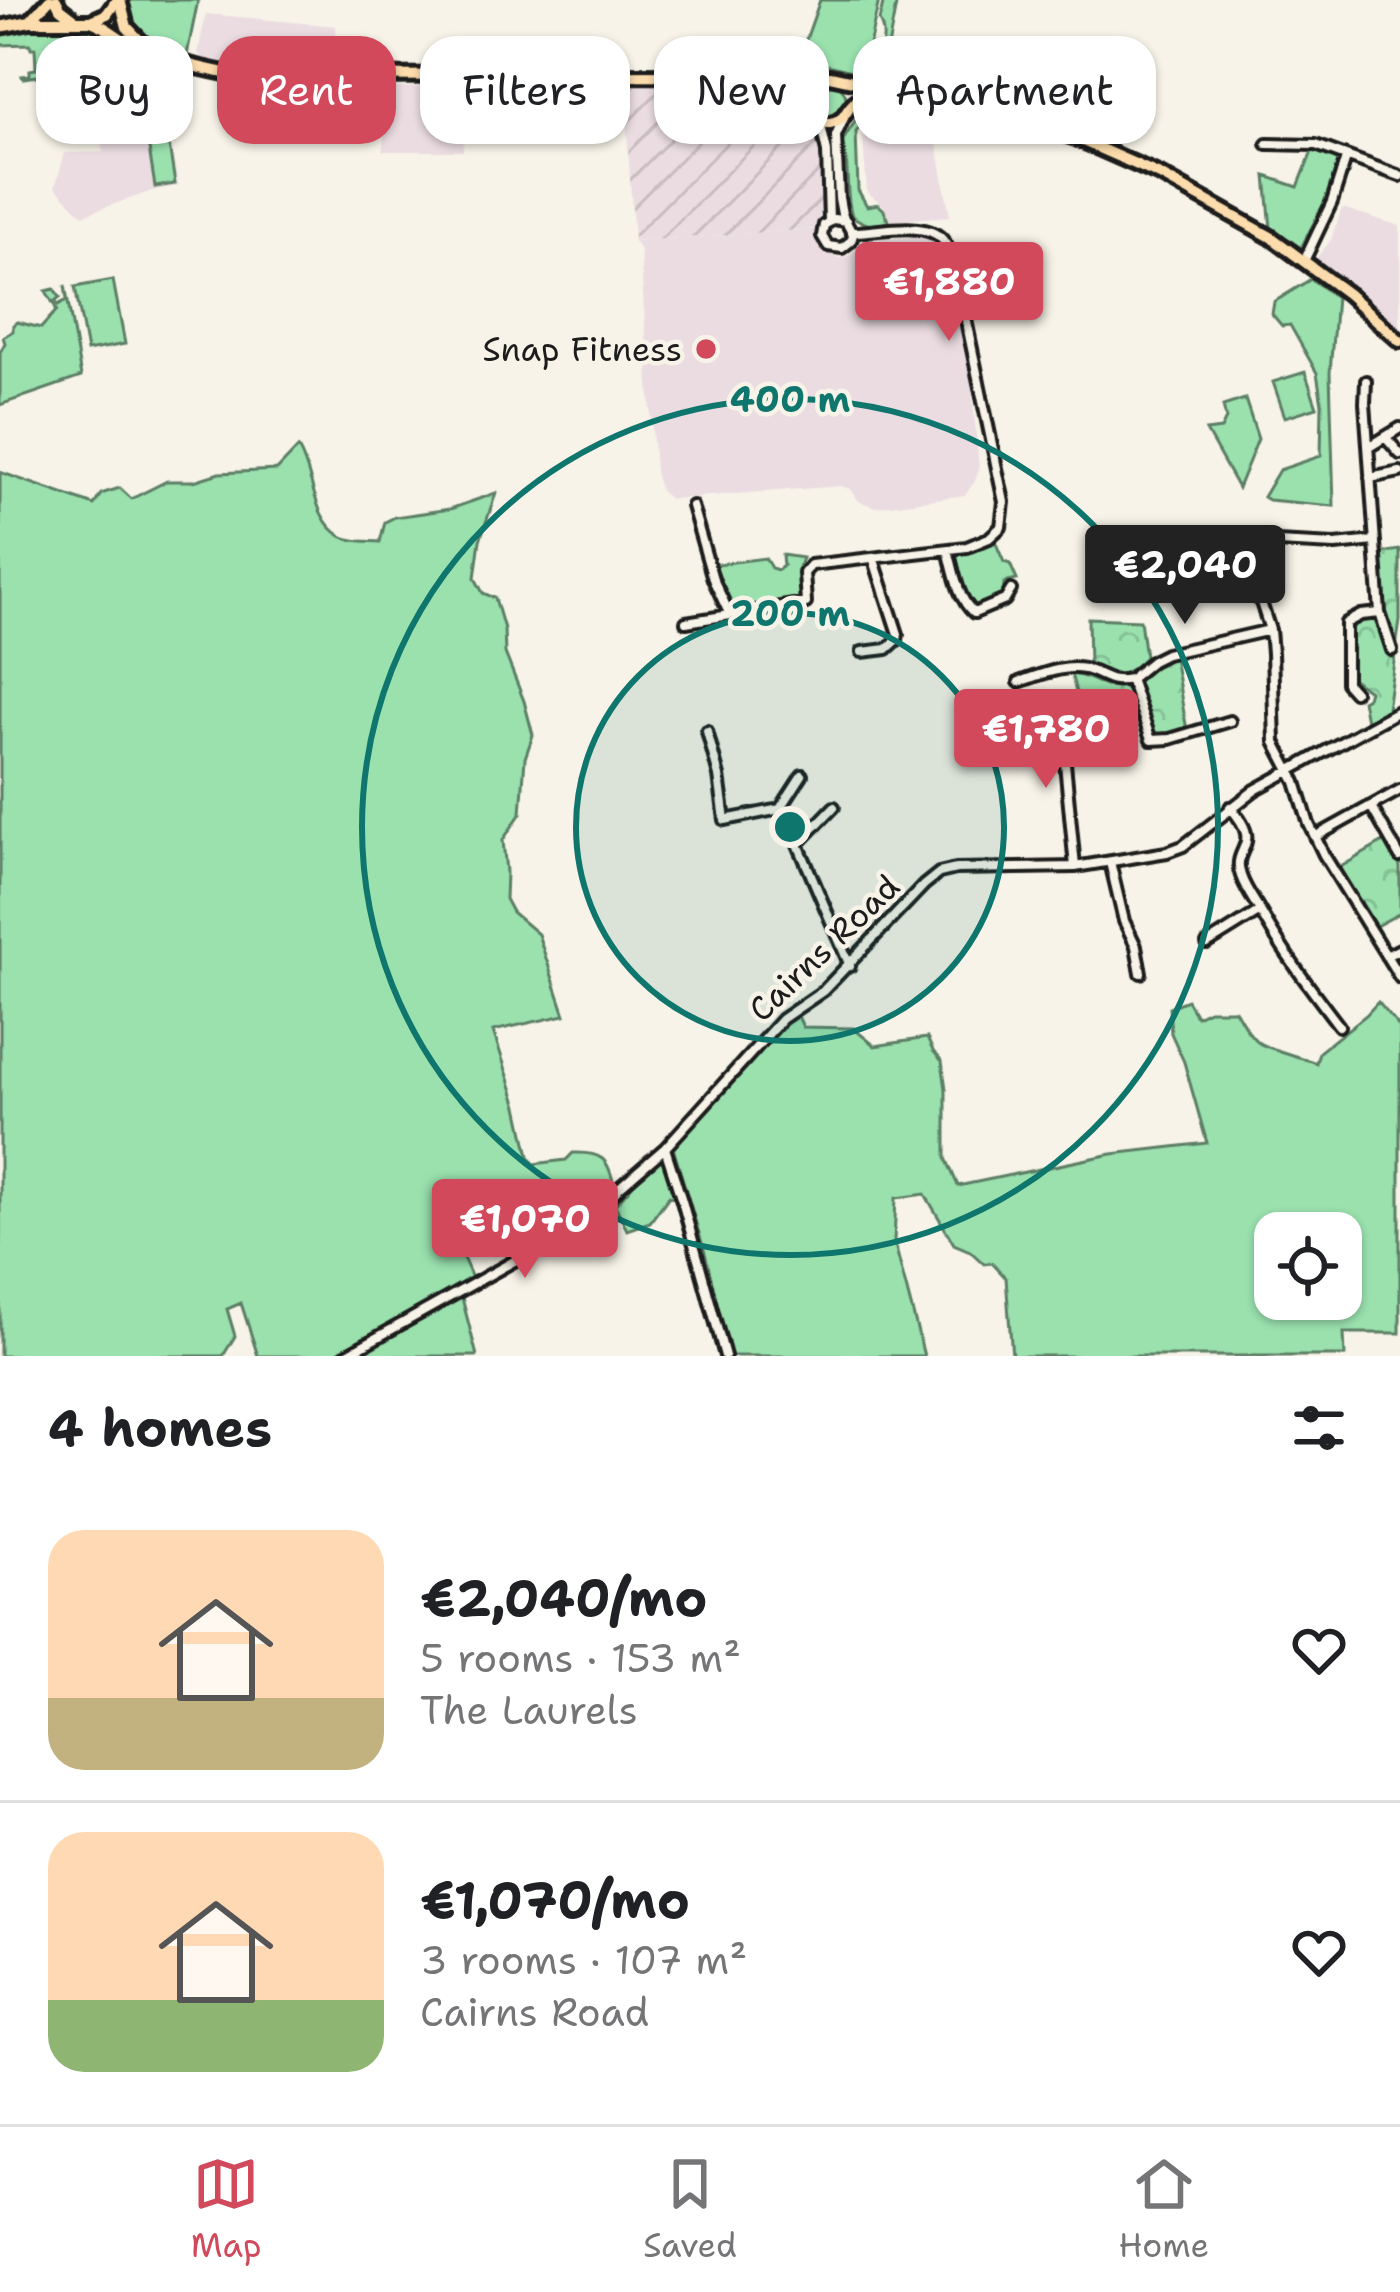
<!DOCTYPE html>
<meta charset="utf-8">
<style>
:root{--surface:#fff;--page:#f6f6f6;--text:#202124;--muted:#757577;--line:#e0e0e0;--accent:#d1495b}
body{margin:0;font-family:"Shantell Sans",sans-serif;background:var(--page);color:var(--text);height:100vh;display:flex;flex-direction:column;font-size:45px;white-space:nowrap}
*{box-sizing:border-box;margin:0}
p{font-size:39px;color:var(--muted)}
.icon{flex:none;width:66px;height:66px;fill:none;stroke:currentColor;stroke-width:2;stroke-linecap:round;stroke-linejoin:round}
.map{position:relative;height:1356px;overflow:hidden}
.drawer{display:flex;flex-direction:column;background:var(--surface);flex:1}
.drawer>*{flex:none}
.guide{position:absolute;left:36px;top:36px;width:1329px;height:108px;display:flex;gap:24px}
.tools{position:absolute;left:1254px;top:1212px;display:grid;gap:24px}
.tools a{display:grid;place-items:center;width:108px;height:108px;border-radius:24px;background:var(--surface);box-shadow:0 3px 9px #0004;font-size:60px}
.price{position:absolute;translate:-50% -102px;padding:0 27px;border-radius:12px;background:var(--accent);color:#fff;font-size:39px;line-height:78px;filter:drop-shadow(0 3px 6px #0008)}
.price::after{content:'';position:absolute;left:50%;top:72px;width:36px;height:27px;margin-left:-18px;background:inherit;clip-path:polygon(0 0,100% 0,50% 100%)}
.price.active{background:#222;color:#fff}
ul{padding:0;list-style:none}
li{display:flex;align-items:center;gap:36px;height:300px;padding:0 48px}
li+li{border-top:3px solid var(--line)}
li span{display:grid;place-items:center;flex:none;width:336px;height:240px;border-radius:36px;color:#555}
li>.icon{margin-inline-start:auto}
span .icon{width:144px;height:144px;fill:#fffc;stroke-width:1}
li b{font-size:51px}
h2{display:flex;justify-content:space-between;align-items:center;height:144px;padding:0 48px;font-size:51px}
.pill{padding:0 42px;border-radius:36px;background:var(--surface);box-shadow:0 3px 9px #0004;font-size:42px;line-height:108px}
.pill.active{background:var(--accent);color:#fff}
.menu{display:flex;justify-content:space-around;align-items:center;height:168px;border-top:3px solid var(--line);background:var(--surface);font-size:33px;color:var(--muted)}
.menu a{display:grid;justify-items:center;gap:6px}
.menu .active{color:var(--accent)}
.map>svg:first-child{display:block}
.built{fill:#eadce1}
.industrial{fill:url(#industrial-furrows)}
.green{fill:#9ae1ae;stroke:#5b7e65;stroke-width:3;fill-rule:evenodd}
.forest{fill:url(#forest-crowns);stroke:#5b7e65;stroke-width:3}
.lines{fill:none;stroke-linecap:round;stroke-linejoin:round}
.minor-casing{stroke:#1c1c1c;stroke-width:16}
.major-casing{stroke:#1c1c1c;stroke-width:20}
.minor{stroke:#f7f3e8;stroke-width:8}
.major{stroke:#fcdcac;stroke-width:10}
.ring{fill:none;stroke:#0f766e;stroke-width:6}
.poi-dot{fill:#d1495b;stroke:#f7f3e8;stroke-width:4.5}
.labels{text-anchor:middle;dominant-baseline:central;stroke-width:9;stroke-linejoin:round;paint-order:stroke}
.poi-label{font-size:33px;fill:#1c1c1c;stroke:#f7f3e8;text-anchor:end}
.street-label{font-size:33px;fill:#1c1c1c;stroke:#f7f3e8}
.centre{fill:#0f766e;stroke:#f7f3e8;stroke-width:6}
.ring-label{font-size:36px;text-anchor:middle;font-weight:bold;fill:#0f766e;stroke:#f7f3e8;stroke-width:9;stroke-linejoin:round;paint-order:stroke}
</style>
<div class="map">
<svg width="1400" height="1356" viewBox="0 0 1400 1356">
<defs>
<pattern id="industrial-furrows" width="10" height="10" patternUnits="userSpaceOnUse" patternTransform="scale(3)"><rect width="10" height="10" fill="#eadce1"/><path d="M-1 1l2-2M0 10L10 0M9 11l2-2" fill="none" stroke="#c8bcc0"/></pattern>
<pattern id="forest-crowns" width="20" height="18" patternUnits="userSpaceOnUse" patternTransform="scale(3)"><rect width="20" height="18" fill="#9ae1ae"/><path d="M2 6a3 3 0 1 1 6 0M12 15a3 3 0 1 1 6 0" fill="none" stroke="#84c095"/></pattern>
</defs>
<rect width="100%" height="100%" fill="#f7f3e8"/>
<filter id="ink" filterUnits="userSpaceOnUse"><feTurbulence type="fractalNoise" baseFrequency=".00833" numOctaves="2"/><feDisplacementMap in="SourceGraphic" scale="24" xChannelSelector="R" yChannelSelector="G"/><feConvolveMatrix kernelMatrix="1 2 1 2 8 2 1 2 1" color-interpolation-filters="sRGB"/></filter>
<g filter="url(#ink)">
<path class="built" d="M206,14L336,26L338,67H262L204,61L198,53Z
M467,86L463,151H383L386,88Z
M163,90L178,186L152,191L83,215L55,187L65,153L103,152L92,93Z
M930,106L950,216L888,221L883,205L867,192L862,127L874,108Z
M1342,208L1400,226V332L1316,258L1331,240Z
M816,229L822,246L828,253L838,258L849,256L866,240L930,236L939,241L950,255L966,322L979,469L975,481L965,495L875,507L859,501L850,489L841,486L670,499L660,491L655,471L640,250L634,241Z"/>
<path class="industrial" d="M700,84L733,87L754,94L791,112L814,133L820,155L823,192L821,211L816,229L634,241L624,86Z"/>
<path class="green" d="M127,0H198L187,55L183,59C150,45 130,39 127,0Z
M820,0H879L863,74L828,65H797Z
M884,0H897L885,63L900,74L874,69C881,55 888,36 879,21Z
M41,23L101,29L136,52L182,72L181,76L145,72L142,76L132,71L123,61L110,57L60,73L23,78L22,76L30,75V70L36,69L35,48H31L30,44L0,45V31Z
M810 100a18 18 0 1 1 36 0a18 18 0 1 1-36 0Z
M908,98L906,107L874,109L856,132L858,190L867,206L878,204L884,210L888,221C874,229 864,224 852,216C844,192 851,167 842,142L866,104L876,99Z
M168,139L175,184L155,187L148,142Z
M1313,149L1336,158L1338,162L1324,203L1301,248L1271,229L1266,176L1298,187Z
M1311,279L1336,297L1330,373L1334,506L1268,500L1263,497L1279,470L1321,456L1322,404L1317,373L1290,325L1282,326L1272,314L1274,302Z
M113,280L125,344L87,351L75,287Z
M65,285L81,377L0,405V352L5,343L3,337L13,331V325L17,322L41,328L57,310L46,291L54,289L60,297L55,301L58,305L67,300Z
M1305,372L1317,407L1285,417L1273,382Z
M1245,399L1258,439L1238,488L1206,431L1221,429L1226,419L1223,406Z
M298,448C314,473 312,520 341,536C351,542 368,541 380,542L385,522L395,517L450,509L496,493L480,540L475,578L483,593L495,598L504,629L505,653L524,701L533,735L525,758L521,813L503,840L506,872L505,899L512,912L538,934L565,1015L493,1031L518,1106L529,1156L534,1164L566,1160L573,1153C601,1152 609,1158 614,1187L588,1214L534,1247L509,1193L478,1214L449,1226L472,1278L331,1356H258L241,1303L227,1309L235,1336L223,1356H0V472L94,505L101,494L119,488L131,499L167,481H194L219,473L277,470Z
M994,539L1004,562L1010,564L1017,580L1004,583L1003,595L973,609L954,563L957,553Z
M782,555L802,558L799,567L802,596L800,600L736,610L731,607L714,574L717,564L765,558L771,568L778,570L783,566Z
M1187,1000L1196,1016L1209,1010H1235C1242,1021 1248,1035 1259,1043C1266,1048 1304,1058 1316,1063L1319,1052L1366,1015L1378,1002L1400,1028V1333H1344L1345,1356H1012L1006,1278L992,1263L984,1264L970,1251L954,1244L925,1194L896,1198L894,1241L924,1356H730L705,1253L673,1148L684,1132L785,1021L797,1014L803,1027L853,1028L875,1046L927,1038L933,1051L942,1061L946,1089V1158L958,1186L1112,1154L1207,1143L1184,1062L1171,1033L1169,1007ZM1275,1233H1341V1299H1275Z
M665,1148L677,1199L669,1196L650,1222L627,1230L615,1205Z
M462,1298L477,1356H356Z"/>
<path class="forest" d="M1400,550V621L1387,709L1366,721L1362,700L1367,697L1369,691L1349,676V623L1354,620L1374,619L1393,658L1395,645L1388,628L1380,553Z
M1088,618L1140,620L1145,657C1126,677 1112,681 1089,666Z
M1174,657L1187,730L1154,737L1149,729L1135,681L1152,663Z
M1071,674C1093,676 1097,688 1125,687L1132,702L1080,707Z
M1385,841L1400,866V913L1374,927L1337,869Z"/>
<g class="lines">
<g class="minor-casing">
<path id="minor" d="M844,118L836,136L839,198L842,214L853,235L851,241L842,248L828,246L822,236L824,225L834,219L846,221
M820,122L827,152L829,221
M1267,144L1316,145L1400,176
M1304,261L1332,202L1346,158
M1366,381L1365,403L1380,613L1392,650
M1385,437L1400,454
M1369,447L1400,428
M1370,478L1400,472
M692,506L713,579L730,615
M1215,539L1335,545L1375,541
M1257,541V590L1270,630L1272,653L1275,742L1296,782L1309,824L1324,855L1400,978
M948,550C954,571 957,598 974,613L1005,600L1011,590
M686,622L806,603L804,573L811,565L967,547L989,538L1001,527L1004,502L957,277C953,264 951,249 942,239C925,220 876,232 853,232
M862,652L887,649L897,640L898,634L874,560
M1130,679L1152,661L1166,654L1270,630
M1130,679L1151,740L1170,739L1230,721
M1019,682C1039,675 1069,662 1091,671C1107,677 1111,683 1130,679
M1354,692L1346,683V623L1361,615L1380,613
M1060,711L1075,867
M707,731L719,776L725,820L780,809
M802,775L780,809L786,816L850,966
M1371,806L1400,790
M1230,807C1266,848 1230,846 1241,876C1245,888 1253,899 1259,909C1282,951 1310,988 1339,1026
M1315,837L1371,806L1400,857
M798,844L834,807
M1110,862L1124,921L1136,946L1141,973
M1207,944L1260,911
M1386,956L1400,949
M665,1148L682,1201L725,1356
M344,1356L591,1218L621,1186L665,1148L782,1019L823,991L924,885L939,873L956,869L1075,867L1167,852L1183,846L1255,790L1400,710"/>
</g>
<g class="major-casing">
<path id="major" d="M56,0L60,8L73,18
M120,0L127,27L146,47
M30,21L49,0
M91,21C109,27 122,42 140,49C173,62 206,70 241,76L696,75C735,79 773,87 805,110C814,117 817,125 830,124C843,122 844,114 851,106C858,97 873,92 885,88
M0,27L30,21H91L107,14L117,0
M773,90L809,86
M807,111C801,93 810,78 830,76L885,88L919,92L1009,116L1076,138L1160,175L1271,237L1348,294L1400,341"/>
</g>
<use href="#minor" class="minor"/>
<use href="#major" class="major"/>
</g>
</g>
<circle cx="790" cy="827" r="214" fill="#0f766e" fill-opacity=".12"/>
<g class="ring">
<circle cx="790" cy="827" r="214"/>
<circle cx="790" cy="827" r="428"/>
</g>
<circle class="poi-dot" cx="706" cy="349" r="12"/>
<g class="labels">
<g class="poi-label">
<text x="682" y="349">Snap Fitness</text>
</g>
<g class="street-label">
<text transform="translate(824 948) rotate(-44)">Cairns Road</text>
</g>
</g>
<circle cx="790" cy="827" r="18" class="centre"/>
<g class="ring-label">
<text x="790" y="412">400 m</text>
<text x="790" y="626">200 m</text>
</g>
</svg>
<div class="tools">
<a><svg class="icon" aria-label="locate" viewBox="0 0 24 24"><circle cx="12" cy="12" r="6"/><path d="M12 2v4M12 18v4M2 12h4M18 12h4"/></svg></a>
</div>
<b class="price" style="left:949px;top:344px">€1,880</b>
<b class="price active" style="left:1185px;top:627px">€2,040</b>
<b class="price" style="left:1046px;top:791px">€1,780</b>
<b class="price" style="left:525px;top:1281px">€1,070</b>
<div class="guide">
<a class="pill">Buy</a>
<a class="pill active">Rent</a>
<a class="pill">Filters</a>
<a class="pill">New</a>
<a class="pill">Apartment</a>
</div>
</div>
<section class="drawer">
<h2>4 homes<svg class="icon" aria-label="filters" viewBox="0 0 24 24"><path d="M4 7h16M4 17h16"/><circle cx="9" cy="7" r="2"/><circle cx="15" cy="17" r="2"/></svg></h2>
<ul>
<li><span style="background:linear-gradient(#ffd9b3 70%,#c2b280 0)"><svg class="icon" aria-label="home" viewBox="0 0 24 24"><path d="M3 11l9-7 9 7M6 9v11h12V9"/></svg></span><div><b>€2,040/mo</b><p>5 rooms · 153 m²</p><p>The Laurels</p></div><svg class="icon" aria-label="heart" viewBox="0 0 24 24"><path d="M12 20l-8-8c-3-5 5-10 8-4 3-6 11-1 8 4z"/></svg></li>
<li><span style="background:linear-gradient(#ffd9b3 70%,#8fb573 0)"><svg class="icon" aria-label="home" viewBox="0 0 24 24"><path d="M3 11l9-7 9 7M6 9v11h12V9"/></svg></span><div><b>€1,070/mo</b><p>3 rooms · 107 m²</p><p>Cairns Road</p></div><svg class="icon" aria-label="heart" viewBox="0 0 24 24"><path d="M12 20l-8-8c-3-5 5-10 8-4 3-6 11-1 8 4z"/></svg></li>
</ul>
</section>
<nav class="menu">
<a class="active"><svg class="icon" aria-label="map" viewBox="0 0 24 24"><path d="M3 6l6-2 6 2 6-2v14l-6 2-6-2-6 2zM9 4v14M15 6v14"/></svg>Map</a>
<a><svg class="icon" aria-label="saved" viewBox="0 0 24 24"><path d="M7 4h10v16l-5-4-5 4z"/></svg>Saved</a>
<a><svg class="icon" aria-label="home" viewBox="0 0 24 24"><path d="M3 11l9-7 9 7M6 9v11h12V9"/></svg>Home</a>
</nav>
